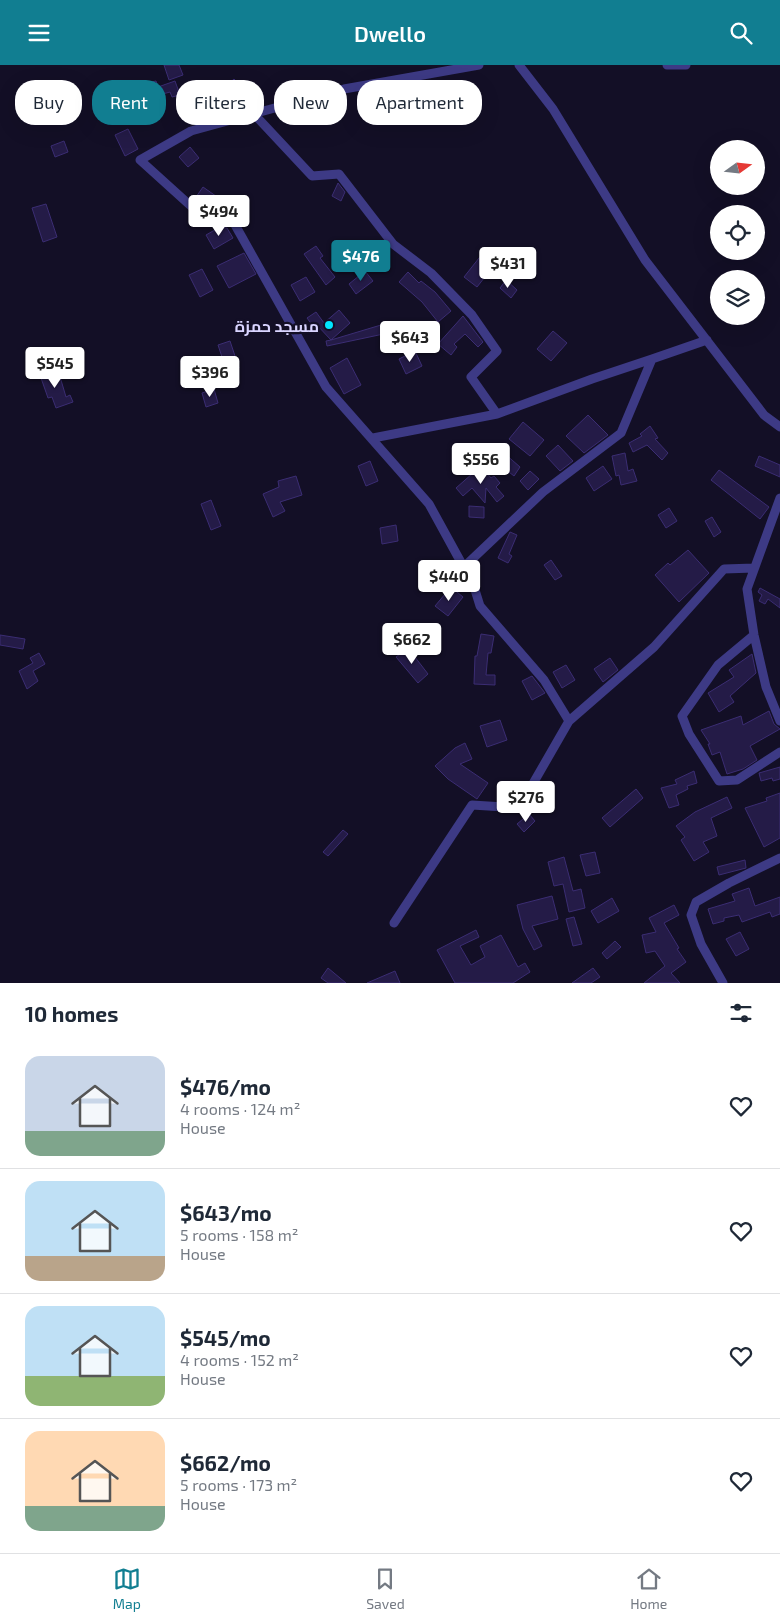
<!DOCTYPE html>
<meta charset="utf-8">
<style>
:root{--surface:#fff;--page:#f2f2f3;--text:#1f2937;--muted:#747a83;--line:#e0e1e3;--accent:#117e91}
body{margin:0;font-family:"Exo 2",Cairo,sans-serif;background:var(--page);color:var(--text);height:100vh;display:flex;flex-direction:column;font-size:19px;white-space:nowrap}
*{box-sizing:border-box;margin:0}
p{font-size:16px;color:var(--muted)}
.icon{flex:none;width:28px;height:28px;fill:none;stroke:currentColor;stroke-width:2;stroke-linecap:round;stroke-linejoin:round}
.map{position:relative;height:918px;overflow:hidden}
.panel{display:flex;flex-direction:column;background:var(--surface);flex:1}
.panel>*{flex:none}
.banner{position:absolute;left:15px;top:15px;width:500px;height:45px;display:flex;gap:10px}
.needle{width:32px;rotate:75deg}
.controls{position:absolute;left:710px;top:75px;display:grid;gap:10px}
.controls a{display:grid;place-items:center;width:55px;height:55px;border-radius:50%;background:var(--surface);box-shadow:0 5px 20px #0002;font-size:25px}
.price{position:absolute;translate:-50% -42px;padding:0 11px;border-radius:5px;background:#fff;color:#222;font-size:16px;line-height:32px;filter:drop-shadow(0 1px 2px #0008)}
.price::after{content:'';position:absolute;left:50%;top:30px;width:15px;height:11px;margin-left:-8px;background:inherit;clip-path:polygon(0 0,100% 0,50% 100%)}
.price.on{background:var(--accent);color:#fff}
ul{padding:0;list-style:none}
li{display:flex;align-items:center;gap:15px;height:125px;padding:0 25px}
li+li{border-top:1px solid var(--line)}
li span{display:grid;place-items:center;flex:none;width:140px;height:100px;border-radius:15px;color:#555}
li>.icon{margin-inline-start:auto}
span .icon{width:60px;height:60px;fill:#fffc;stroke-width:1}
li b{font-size:21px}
h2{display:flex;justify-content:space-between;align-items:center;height:60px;padding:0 25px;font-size:21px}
.pill{padding:0 18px;border-radius:20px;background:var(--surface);box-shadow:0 5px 20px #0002;font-size:18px;line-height:45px}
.pill.on{background:var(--accent);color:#fff}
header{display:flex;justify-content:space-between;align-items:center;height:65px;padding:0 25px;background:var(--accent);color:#fff;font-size:22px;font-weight:600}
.menu{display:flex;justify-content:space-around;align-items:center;height:70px;border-top:1px solid var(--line);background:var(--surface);font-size:14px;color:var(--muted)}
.menu a{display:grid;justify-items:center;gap:2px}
.menu .on{color:var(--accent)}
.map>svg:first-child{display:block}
.building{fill:#241b47;stroke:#3b2d73}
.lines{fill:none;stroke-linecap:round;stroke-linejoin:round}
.minor{stroke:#3d3a85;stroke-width:9}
.poi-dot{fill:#00e5ff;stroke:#130f26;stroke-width:2}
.labels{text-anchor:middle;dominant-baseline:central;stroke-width:4.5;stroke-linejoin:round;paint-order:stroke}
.poi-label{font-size:16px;font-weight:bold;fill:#d9d4ff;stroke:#130f26;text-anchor:end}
</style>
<header><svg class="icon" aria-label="menu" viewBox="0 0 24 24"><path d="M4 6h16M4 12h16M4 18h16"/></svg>Dwello<svg class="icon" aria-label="search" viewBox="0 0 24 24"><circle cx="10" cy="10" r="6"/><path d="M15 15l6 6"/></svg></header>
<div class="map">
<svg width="780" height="918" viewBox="0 0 780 918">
<rect width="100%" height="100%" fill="#130f26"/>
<path class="building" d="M164,0H179L183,10L169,15Z
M234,14L243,23L234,32L230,29L215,44L209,37Z
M156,16L158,22L175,16L180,30L172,32L170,27L137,36L134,26L148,21L147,18Z
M128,64L138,84L125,91L115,70Z
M64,76L68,87L55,92L51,81Z
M190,82L199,93L188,102L179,92Z
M338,118L345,127L341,136L332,131Z
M203,122L230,141L225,150L196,132Z
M46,139L57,172L43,177L32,143Z
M220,162L227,163L233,173L214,184L206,170Z
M316,181L323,191L320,193L335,212L326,220L304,189Z
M244,188L256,209L229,223L217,201Z
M483,188L496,198L477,222L464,212Z
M202,204L213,225L200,232L189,210Z
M365,206L373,216L356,229L349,219Z
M408,207L419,218L421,216L435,227L451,246L438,257L422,237L399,217Z
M306,212L315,227L300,236L291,220Z
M506,215L517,225L511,233L500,223Z
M339,245L350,258L331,275L381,260L393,267L327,281L326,276L331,275L316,259L313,261L307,253L316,247L324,258Z
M463,251L483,277L478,282L465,269L454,279L457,282L451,290L438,279Z
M553,266L567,278L551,296L537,284Z
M230,276L239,303L227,307L218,280Z
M415,286L422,301L406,309L399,294Z
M347,293L361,320L344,329L330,303Z
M58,305L66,332L70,330L73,337L56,343L52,332L48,333L40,310Z
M214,324L218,338L206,342L202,328Z
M588,350L608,370L584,388L566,371Z
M523,357L544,375L530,391L509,374Z
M650,361L658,373L655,374L668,388L662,395L647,380L633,387L629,378L642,371L640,369Z
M558,380L573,396L560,406L546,391Z
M504,388L520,402L514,411L496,397Z
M625,388L628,406L633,404L637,416L621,420L619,410L616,411L612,391Z
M759,391L780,400V412L755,401Z
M370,396L378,416L366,421L358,401Z
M481,401L491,413L494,411L500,418L496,422L504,431L497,437L486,423L485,438L472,423L463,431L456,423Z
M603,401L612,414L594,426L586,413Z
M719,405L769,442L760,454L711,415Z
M530,406L539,414L528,425L520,416Z
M296,411L302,430L280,437L285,446L273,452L263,429L279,422L278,416Z
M211,435L221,461L211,465L201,439Z
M469,441L484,442V453L469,452Z
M669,443L677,456L666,463L658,450Z
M712,452L721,467L714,472L705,456Z
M396,460L398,476L382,479L380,463Z
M510,467L517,470L509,489L512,491L508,498L498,493Z
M688,485L709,508L679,537L655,510L668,498L670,500Z
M551,495L562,511L555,515L544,500Z
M451,522L463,532L448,551L435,541Z
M760,523L780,534V543L768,534L765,539L759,536L762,530L758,527Z
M481,569L494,571L491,588H488L486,610H495V620L474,619L475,591H477Z
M0,570L25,574L23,584L0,580Z
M408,583L428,609L418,618L396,592Z
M39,588L45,599L33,606L38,616L27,624L19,606L33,598L30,593Z
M752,589L756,608L730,631L734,637L719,647L708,628L734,612L729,605Z
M610,593L618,605L603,617L594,604Z
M566,600L575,615L562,623L553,607Z
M532,611L545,628L532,635L522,616Z
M769,646L774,659L780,664L750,681L757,695L743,704L727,709L720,687L712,690L708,679H710L701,665L741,651L743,660Z
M500,655L507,675L487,682L480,661Z
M465,678L472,694L460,699L488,718L477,734L448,714L435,701L455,683Z
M780,702V714L773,716L772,713L761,716L759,708Z
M694,706L697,718L687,721L688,724L676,730L679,740L669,743L661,723L677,719L675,715Z
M636,724L643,733L610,762L602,753Z
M780,728V773L764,782L745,743L767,736L766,733Z
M727,732L732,743L711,753L717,771L703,777L709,787L694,796L681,775L685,772L676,761L695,747Z
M529,749L535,756L524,767L517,759Z
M343,765L348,769L328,791L323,787Z
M595,787L600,808L586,811L580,790Z
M564,792L573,826L581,824L585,843L569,847L563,819L554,821L548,797Z
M745,795L746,803L719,810L717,802Z
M749,823L755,841L780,832V849L772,852L770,847L742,857L739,850L724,853V856L713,859L708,844L735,836L732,829Z
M552,831L558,854L532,861L542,881L534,885L523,864L517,840Z
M612,833L619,846L598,858L591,846Z
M674,840L679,850L664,858L679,883L677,884L686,897L671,908L680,918H644L665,901L655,886L646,888L642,870L656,867L649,853Z
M574,852L582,879L573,881L566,854Z
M476,865L479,872L460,881L471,900L485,892L480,881L501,870L518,902L525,898L530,907L513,918H455L437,885Z
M740,867L749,884L736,891L726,874Z
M615,876L621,882L607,894L602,888Z
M328,903L346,918H328L321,913Z
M593,903L600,912L591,918H572Z
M395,906L400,918H367Z"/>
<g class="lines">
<path class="minor" d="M519,0L553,44L645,195L764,350L780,362
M667,0H686
M254,49L312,111L339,109L393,179L431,208L472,250L497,286L471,312L497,349L592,314L652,294
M373,373L497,349
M780,433L747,524L754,570L766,622L780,656
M474,521L429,439L326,322L234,158L203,152L140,95L191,66L344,24L479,0
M754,570L718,600L682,651L689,669L719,716L737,715L780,687
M569,656L544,615L480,541L467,499L543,427L621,368L652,294L707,275
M394,858L472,740L504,742L527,729L569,656L654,582L724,504L754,503
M723,918L701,879L691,850L696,837L729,818L780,793"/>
</g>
<circle class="poi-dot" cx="329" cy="260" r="5"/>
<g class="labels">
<g class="poi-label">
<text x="319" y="260">مسجد حمزة</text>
</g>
</g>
</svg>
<div class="controls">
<a><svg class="needle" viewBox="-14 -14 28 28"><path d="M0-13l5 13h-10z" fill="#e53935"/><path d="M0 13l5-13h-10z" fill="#747a83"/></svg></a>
<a><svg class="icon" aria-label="locate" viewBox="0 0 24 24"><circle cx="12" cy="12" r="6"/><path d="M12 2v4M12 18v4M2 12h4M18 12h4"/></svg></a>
<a><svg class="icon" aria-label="layers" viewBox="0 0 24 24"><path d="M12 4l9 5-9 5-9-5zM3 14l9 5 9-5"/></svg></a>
</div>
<b class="price" style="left:219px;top:172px">$494</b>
<b class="price on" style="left:361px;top:217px">$476</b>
<b class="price" style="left:508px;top:224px">$431</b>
<b class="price" style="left:410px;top:298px">$643</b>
<b class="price" style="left:55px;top:324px">$545</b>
<b class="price" style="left:210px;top:333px">$396</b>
<b class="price" style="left:481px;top:420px">$556</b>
<b class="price" style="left:449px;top:537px">$440</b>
<b class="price" style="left:412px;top:600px">$662</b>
<b class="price" style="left:526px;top:758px">$276</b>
<div class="banner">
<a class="pill">Buy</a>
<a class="pill on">Rent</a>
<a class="pill">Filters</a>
<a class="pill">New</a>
<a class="pill">Apartment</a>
</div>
</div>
<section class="panel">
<h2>10 homes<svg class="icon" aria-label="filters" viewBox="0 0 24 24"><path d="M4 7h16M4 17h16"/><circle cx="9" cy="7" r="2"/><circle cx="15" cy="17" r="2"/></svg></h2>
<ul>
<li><span style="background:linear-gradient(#c9d6e8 75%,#7fa58c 0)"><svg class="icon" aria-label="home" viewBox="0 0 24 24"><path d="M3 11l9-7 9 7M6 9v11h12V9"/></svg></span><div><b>$476/mo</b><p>4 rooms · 124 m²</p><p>House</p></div><svg class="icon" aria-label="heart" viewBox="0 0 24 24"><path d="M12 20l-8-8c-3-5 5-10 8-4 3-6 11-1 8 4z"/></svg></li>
<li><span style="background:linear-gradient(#bfe0f5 75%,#b9a48a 0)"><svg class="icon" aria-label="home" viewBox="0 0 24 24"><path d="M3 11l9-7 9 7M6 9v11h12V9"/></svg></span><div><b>$643/mo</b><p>5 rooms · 158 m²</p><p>House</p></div><svg class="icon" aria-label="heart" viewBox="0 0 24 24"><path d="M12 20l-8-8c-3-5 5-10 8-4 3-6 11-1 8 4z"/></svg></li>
<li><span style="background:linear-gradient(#bfe0f5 70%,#8fb573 0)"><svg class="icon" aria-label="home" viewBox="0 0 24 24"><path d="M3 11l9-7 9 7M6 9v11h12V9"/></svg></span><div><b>$545/mo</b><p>4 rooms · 152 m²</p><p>House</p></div><svg class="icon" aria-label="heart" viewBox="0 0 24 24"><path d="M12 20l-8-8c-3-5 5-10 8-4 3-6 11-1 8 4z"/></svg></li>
<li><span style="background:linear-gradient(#ffd9b3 75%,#7fa58c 0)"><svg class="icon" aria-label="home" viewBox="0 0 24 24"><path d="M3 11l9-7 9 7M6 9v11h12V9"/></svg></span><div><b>$662/mo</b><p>5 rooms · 173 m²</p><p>House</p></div><svg class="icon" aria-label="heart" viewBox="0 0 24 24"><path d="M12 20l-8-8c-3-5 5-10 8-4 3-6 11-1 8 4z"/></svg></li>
</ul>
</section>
<nav class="menu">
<a class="on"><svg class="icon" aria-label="map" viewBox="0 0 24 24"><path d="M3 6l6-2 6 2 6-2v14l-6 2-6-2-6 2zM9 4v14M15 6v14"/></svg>Map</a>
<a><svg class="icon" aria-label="saved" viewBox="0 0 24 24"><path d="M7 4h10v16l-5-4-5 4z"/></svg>Saved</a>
<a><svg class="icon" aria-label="home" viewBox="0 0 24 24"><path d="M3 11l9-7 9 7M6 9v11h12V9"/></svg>Home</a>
</nav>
